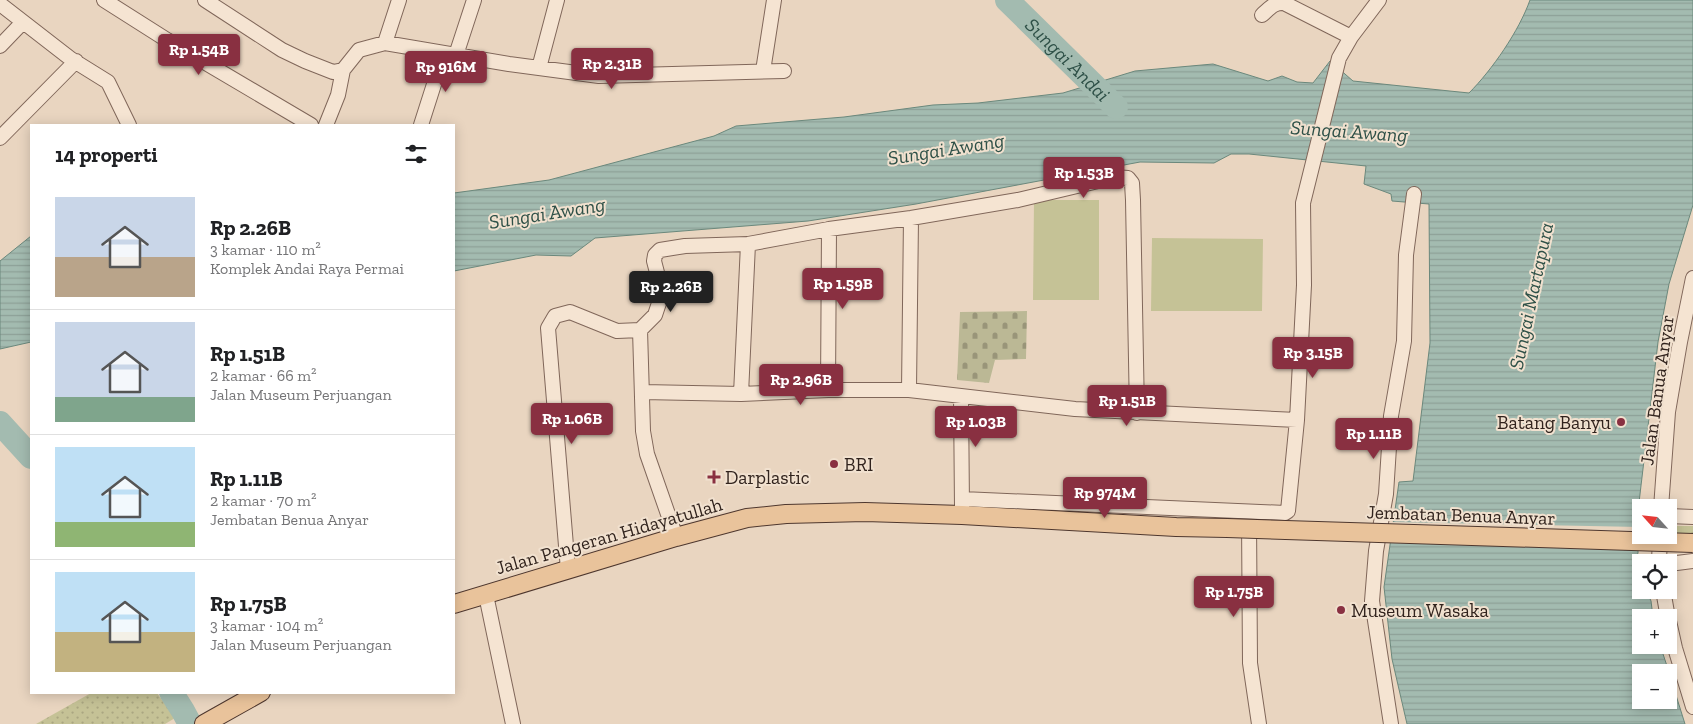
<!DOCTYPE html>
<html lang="id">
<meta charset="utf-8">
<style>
:root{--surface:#fff;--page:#f6f6f6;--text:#202124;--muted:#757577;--line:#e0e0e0;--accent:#893041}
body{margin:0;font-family:"Zilla Slab",serif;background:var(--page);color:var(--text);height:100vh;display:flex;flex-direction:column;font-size:19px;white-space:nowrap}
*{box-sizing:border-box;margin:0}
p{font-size:16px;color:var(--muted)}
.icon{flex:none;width:28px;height:28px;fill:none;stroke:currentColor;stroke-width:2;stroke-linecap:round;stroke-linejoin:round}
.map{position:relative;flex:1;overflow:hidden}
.details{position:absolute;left:30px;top:124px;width:425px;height:570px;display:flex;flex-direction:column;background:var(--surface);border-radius:0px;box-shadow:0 2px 12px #0003}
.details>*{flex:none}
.needle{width:32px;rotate:297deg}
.buttons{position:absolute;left:1632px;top:499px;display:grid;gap:10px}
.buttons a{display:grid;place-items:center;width:45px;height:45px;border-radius:0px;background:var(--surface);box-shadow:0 2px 12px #0003;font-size:25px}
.price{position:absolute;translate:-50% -42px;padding:0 11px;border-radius:5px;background:var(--accent);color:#fff;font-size:16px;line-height:32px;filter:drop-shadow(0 1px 2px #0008)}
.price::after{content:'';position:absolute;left:50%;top:30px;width:15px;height:11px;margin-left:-8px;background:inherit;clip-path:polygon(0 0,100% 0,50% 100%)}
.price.active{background:#222;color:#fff}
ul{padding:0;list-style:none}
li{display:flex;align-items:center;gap:15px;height:125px;padding:0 25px}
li+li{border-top:1px solid var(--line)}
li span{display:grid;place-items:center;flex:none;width:140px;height:100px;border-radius:0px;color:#555}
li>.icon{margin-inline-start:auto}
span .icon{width:60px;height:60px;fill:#fffc;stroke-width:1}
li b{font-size:21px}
h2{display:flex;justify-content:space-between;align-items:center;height:60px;padding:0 25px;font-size:21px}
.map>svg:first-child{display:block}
.grass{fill:url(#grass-dots)}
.forest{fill:url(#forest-crowns)}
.cemetery{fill:url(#cemetery-stones)}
.pitch{fill:#c5c296}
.water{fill:url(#water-rules);stroke:#6b887c}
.pier{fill:#e9d5c0}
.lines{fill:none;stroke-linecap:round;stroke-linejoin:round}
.river{stroke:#a3bbb0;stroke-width:24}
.minor-casing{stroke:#80675a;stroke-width:16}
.major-casing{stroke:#4e372e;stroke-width:20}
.minor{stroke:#f5e4d2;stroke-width:14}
.major{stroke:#e9c39b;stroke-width:18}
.major-bridge-casing{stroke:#4e372e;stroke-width:20;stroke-linecap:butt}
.major-bridge{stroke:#e9c39b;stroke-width:18}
.poi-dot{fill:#893041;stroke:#f1e1cf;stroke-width:2}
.labels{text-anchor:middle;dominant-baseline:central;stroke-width:4;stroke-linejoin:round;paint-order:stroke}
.street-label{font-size:19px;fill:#31231d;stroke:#f1e1cf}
.poi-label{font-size:19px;fill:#31231d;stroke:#f1e1cf;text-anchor:start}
.water-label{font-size:20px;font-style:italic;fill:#2e5047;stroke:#f1e1cf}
</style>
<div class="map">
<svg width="1693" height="724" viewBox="0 0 1693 724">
<defs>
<pattern id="grass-dots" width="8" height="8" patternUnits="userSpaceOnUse" patternTransform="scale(1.25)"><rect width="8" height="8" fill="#c5c296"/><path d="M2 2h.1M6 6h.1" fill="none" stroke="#aaa681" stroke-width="1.8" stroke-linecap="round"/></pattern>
<pattern id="forest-crowns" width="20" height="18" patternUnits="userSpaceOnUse" patternTransform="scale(1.25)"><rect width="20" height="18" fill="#c5c296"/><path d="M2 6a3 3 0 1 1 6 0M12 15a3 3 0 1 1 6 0" fill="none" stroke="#aaa681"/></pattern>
<pattern id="cemetery-stones" width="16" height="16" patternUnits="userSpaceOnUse" patternTransform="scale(1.25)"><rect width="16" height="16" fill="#bbb895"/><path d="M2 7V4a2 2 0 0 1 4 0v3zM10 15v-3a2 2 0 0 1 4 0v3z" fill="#999579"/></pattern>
<pattern id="water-rules" width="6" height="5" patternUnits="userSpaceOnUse" patternTransform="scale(1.25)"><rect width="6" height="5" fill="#a3bbb0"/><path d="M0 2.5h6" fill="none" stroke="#8da097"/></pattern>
</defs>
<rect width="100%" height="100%" fill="#e9d5c0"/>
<path class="grass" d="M91,693H157L175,718L165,724H36Z"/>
<path class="forest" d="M1674,526H1693V552L1673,551Z"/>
<path class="cemetery" d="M1027,311L1026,359L995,360L989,383L957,380L960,312Z"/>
<path class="pitch" d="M1034,200H1099V300H1033Z
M1152,238L1263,239L1262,311H1151Z"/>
<path class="water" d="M1530,0H1693V205L1669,284L1658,342L1638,511V553L1634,562L1641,579V590H1646L1651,601L1653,617L1641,618V645H1660L1669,672H1641V700H1669V673L1685,724H1407L1392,659L1384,587L1399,482L1413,481L1430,343L1429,204L1392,201L1391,194L1364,184L1366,166L1249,154H1231L1214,163L1140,162L916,204L808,221L595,238L571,256L536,255L454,271V193L549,180L714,136L736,126L844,117L933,105L978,103L1063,93L1135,71L1213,64L1268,81L1282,76L1297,82L1313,83L1330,61L1353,81L1469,93C1492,70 1519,31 1530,0Z
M31,236V342L0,349V261Z"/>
<path class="pier" d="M1390,522L1641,527V548L1388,543Z"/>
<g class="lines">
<g class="river">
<path id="s1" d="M1007,0L1116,107"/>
<path d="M0,423L31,457"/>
<path d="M171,692L183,711L190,724"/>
</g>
<g class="minor-casing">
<path id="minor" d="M104,0L167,40L311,125
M205,0L282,50L305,61L333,72L343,70
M0,4L71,59L108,82L129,125
M1262,15C1269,9 1274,2 1284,3L1351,37
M385,43L399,0
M0,46L23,22
M456,55L474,0
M539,68L557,0
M763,71L774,0
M326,125L338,95L343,70L359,50L385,43L509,64L599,76L784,71
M421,125L444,53
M0,138L76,61
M640,330L643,431L647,454L676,537
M828,390L829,229
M909,390L911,218
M643,392L741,394L828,390H909L1075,409L1297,420
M741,394L748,244
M961,396L962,508
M962,499L1285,513L1288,511L1297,420L1304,285L1303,203L1339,58L1351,37L1379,0
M1661,508L1668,412L1680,342L1693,278
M1669,516L1693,517
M1249,519L1250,663L1259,724
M1659,562L1660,535
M1669,564L1693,561
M568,570L548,328L555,316L570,312L617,331L640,330L655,315L660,300L661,288L654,261L655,255L660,250L685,246L748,244L829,229L911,218L1018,200L1115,177L1128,178L1132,183L1133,200L1137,413
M1663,590L1668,618
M486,595L513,724
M1669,621L1675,648L1693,707
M1391,724L1372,601L1376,551L1386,494L1391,416L1404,341L1406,255L1414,194"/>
</g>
<g class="major-casing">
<path id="major" d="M454,604L676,537L747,518L786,514L865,512L962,515L1176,527L1227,528
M204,724L261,692"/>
</g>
<use href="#minor" class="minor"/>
<use href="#major" class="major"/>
<g class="major-bridge-casing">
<path id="major-bridge" d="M1227,528L1693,543"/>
</g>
<use href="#major-bridge" class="major-bridge"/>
</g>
<g class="poi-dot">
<circle cx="1621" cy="422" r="5"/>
<circle cx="834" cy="464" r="5"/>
<path d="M711.5 469.5h5v5h5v5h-5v5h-5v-5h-5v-5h5z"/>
<circle cx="1341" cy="610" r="5"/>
</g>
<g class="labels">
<g class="street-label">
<text transform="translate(1657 390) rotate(-82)">Jalan Banua Anyar</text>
<text transform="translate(1461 515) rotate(2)">Jembatan Benua Anyar</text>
<text transform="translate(609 536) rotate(-16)">Jalan Pangeran Hidayatullah</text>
</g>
<g class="poi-label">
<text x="1611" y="422" text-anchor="end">Batang Banyu</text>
<text x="844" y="464">BRI</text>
<text x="725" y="477">Darplastic</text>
<text x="1351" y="610">Museum Wasaka</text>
</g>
<g class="water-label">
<text stroke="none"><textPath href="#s1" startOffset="85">Sungai Andai</textPath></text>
<text transform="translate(1349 131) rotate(4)">Sungai Awang</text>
<text transform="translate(946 149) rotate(-9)">Sungai Awang</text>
<text transform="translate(547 213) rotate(-9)">Sungai Awang</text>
<text transform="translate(1531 296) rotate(-78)">Sungai Martapura</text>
</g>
</g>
</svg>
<div class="buttons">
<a><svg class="needle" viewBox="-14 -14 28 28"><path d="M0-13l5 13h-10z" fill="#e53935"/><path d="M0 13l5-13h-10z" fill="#757577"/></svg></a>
<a><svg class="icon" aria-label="locate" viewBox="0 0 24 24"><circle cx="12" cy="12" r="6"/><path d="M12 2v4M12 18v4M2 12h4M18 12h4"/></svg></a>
<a>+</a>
<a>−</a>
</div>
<b class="price" style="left:199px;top:76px">Rp 1.54B</b>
<b class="price" style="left:612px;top:90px">Rp 2.31B</b>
<b class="price" style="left:446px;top:93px">Rp 916M</b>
<b class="price" style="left:1084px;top:199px">Rp 1.53B</b>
<b class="price" style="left:843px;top:310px">Rp 1.59B</b>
<b class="price active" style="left:671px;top:313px">Rp 2.26B</b>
<b class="price" style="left:1313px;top:379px">Rp 3.15B</b>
<b class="price" style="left:801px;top:406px">Rp 2.96B</b>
<b class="price" style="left:1127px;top:427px">Rp 1.51B</b>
<b class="price" style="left:572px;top:445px">Rp 1.06B</b>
<b class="price" style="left:976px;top:448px">Rp 1.03B</b>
<b class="price" style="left:1374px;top:460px">Rp 1.11B</b>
<b class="price" style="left:1105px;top:519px">Rp 974M</b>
<b class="price" style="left:1234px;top:618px">Rp 1.75B</b>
<section class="details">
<h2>14 properti<svg class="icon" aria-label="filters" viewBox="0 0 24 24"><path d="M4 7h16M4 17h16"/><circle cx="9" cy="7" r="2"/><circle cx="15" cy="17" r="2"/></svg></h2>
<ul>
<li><span style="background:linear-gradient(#c9d6e8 60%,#b9a48a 0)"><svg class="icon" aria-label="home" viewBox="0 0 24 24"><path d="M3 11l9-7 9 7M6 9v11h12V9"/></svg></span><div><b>Rp 2.26B</b><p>3 kamar · 110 m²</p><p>Komplek Andai Raya Permai</p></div></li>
<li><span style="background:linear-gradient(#c9d6e8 75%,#7fa58c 0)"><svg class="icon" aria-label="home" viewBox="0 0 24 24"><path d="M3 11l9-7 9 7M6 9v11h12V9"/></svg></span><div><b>Rp 1.51B</b><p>2 kamar · 66 m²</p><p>Jalan Museum Perjuangan</p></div></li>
<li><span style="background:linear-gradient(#bfe0f5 75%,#8fb573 0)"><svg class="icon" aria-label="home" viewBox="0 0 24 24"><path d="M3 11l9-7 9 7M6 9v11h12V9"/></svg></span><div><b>Rp 1.11B</b><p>2 kamar · 70 m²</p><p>Jembatan Benua Anyar</p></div></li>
<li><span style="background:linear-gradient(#bfe0f5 60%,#c2b280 0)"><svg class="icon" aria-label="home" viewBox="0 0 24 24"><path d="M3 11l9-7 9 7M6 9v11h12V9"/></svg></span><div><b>Rp 1.75B</b><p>3 kamar · 104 m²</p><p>Jalan Museum Perjuangan</p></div></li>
</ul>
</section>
</div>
